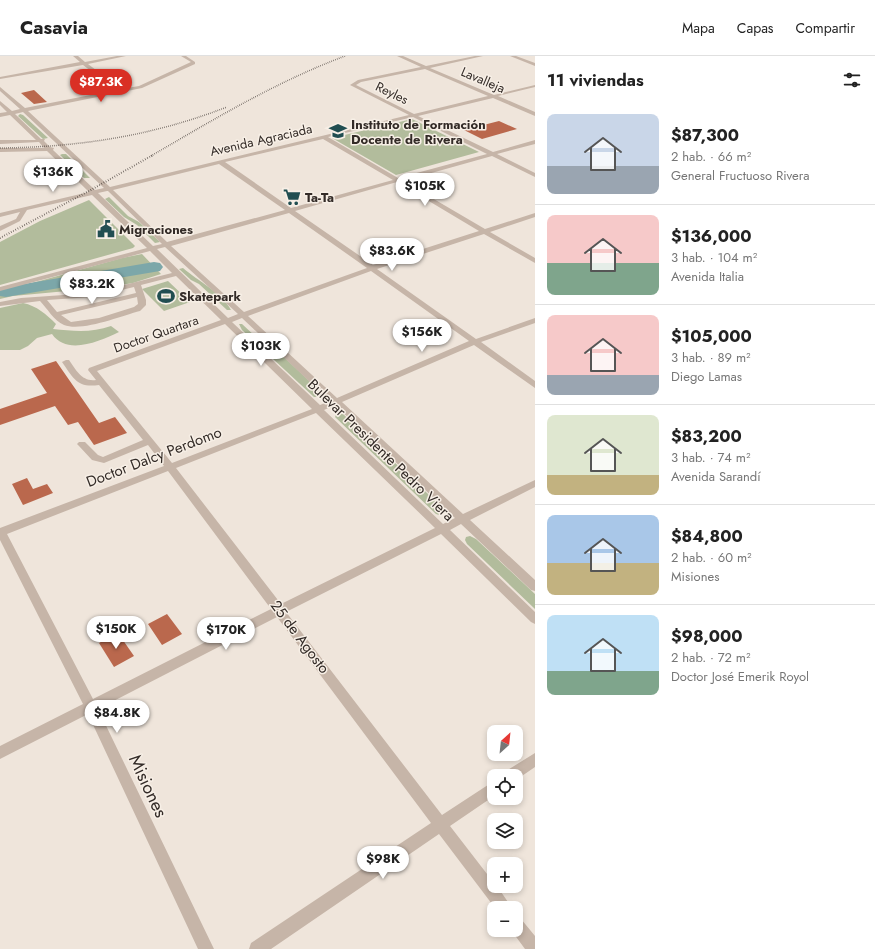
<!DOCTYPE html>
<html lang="es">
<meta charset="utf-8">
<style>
:root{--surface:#fff;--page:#f6f6f6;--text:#222;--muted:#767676;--line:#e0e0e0;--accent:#d93025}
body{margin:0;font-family:Jost,sans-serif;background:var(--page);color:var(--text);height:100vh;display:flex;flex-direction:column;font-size:15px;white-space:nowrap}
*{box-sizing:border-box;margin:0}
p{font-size:13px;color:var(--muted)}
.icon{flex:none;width:22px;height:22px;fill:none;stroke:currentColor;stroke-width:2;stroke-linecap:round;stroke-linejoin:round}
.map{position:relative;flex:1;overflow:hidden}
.side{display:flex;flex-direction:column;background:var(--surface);width:340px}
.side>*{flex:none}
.needle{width:26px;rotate:27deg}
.fabs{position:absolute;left:487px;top:669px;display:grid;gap:8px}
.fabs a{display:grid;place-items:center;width:36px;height:36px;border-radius:8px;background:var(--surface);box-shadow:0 2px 6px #0003;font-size:20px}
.price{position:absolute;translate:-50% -34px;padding:0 9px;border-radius:14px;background:#fff;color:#222;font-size:13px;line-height:26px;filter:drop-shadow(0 1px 2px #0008)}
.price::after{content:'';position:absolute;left:50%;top:24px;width:12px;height:9px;margin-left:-6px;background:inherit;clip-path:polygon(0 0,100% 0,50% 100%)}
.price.active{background:var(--accent);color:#fff}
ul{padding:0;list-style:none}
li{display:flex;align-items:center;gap:12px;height:100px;padding:0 12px}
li+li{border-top:1px solid var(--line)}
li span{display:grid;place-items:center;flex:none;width:112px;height:80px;border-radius:8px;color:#555}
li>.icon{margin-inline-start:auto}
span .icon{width:48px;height:48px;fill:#fffc;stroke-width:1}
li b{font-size:17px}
h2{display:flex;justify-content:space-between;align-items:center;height:48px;padding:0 12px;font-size:17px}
header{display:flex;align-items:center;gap:24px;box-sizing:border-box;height:56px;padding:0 20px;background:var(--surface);border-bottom:1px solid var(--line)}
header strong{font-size:19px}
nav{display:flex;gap:22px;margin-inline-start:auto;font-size:14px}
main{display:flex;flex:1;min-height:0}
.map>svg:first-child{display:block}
.green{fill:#b2bc9c}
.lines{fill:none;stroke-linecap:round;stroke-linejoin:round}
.river{fill:#7ca7a9;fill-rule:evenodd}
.building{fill:#ba684d}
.minor{fill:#c6b5a8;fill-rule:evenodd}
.rail-far1{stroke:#332b27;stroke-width:1.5;stroke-dasharray:0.5 1.5;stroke-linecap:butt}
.rail{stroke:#332b27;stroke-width:2;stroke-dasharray:0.5 2;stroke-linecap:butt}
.labels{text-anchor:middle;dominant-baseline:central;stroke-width:3;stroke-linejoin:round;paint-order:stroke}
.far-street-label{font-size:13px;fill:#332b27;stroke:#f7efe6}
.far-poi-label{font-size:13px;font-weight:bold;fill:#332b27;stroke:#f7efe6;text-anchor:start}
.street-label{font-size:15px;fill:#332b27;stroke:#f7efe6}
.near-street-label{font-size:18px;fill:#332b27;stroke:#f7efe6}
</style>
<header>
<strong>Casavia</strong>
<nav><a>Mapa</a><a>Capas</a><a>Compartir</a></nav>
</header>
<main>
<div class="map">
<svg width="535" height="893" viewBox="0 0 535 893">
<rect width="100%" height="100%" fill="#efe5db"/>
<path class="green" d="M20,58L23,59L48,82L43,83L18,60Z
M412,63L479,96L396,119L332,82Z
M62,98H66L90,122H84L60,99Z
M109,141L128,160L139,166L160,186L155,187L137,169L124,161L105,143Z
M89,144L135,190L133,192L0,229V186L40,165Z
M142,198L161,218L133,227L110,231L13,240L0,243V236L122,202Z
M183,212C198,225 222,237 231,254H227L199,228L191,224L179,213Z
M168,225L190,246L164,255L142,233Z
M23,247C37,250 46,258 56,268L53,273C73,275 92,277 111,270L119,276C100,285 67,300 52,278L37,282L28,290L20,294H0V252Z
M239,268H242L269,293L285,302L322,337V340L320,341H314L242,274Z
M337,357L343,358L444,453V456L439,459L436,458L335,361Z
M470,480L476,483L535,538V553L467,488L465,484L466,481Z"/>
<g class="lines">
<path class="river" d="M154,206L160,207L163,211L160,215L6,241L0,240V232L6,231Z"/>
</g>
<path class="building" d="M34,34L47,46L34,48L21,37Z
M499,65L517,73L482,83L464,74Z
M56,305L99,367L115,361L127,377L94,389L78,366L68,369L55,350L0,369V353L47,337L31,313Z
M27,422L33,433L47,428L53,437L23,449L12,428Z
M167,558L182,578L162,589L148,568Z
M118,577L134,600L114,611L99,587Z"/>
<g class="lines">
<path class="minor" d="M73,0H78L85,6L117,0H126L88,8L121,33L139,30L191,6L181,0H186L195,6V8L142,32L28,55L110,131L409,59L350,29L358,24L421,11L397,0H403L426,10L475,0H483L430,12L494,39L535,29V31L498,40L535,56V60L493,42L418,60L493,96L535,84V88L497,98L535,117V121L492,100L403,125L485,173L535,157V161L490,176L535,202V207L484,178L377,213L476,283L535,262V267L481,286L535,325V332L474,289L342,346L463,458L535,424V431L470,464L535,524V535L531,534L461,468L450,474L535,556V568L531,566L441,478L286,556L442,759L494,725V740L450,770L494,827V830H497L512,852H495L439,778L271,893H249L251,887L431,767L277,561L98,653L214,893H198L88,658L0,703V690L83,648L0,484V472L164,410L148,389L104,407L92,404L79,390L77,388L79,386H85L98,399L103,401L143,384L99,329C77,332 74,323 62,306L66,304H69C76,314 82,326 96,324L88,314L89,312L221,264L176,220L141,229L146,244V249L140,255C121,260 82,276 64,269C54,265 47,252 40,245L0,250V246L21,242L92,237L172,217L150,195L0,235V231L147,192L92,139L27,154L20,165L0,175V170L16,163L20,156L0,161V157L89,136L47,95L0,96V92H44L39,86L0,88V84H36L10,59L0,61V57L7,56L0,49V45L12,55L20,53L0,35V31L25,52L116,34L83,9L0,23V21L80,6ZM425,13L488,40L414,58L356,29L361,26ZM23,56L104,132L95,134L53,94L54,92L50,91L44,85L45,83H41L15,58ZM413,61L487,98L398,122L328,81ZM323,83L393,124L291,152L225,106ZM219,108L285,154L167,186L113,134ZM397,126L479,175L373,209L295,155ZM107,135H108L162,188L153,190L98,137ZM289,157L367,212L244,256L171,190ZM165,191L238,258L228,262L157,193ZM371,215L469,285L337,342L248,260ZM134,231L136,237L57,256L47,244L92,241ZM137,241L138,248L134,251L99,262L71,266L61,259ZM242,262L330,345L320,349L232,266ZM225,268L312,353L172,407L97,315ZM335,349L455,462L443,468L324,354ZM316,357L435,472L281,548L176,412ZM168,415L271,553L93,643L7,478Z
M510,0H516L535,7V10Z
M535,697V711L516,724V720H504L506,715Z
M516,860L521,863L535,880V893H525L511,874H516Z"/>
<path class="rail-far1" d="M0,92C80,91 152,80 227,51
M151,100C214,63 276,26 345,0"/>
<path class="rail" d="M0,182L89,135L153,99"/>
</g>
<defs>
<g id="university-bare" transform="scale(1.38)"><path d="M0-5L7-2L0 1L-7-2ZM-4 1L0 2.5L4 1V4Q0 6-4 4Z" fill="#214e51" stroke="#f7efe6" stroke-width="2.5" paint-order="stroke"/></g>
<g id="supermarket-bare" transform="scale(1.38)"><path d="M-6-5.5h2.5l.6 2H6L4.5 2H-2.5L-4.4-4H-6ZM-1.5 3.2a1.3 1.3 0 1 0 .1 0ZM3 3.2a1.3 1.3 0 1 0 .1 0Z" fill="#214e51" stroke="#f7efe6" stroke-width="2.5" paint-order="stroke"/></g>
<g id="civic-bare" transform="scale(1.38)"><path d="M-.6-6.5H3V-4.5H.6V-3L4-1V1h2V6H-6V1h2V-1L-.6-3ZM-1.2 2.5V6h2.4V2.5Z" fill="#214e51" stroke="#f7efe6" stroke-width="2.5" paint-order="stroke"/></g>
<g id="stadium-bare" transform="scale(1.38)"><path d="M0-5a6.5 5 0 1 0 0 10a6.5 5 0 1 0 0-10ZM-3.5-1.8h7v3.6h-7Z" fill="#214e51" stroke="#f7efe6" stroke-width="2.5" paint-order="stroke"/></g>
</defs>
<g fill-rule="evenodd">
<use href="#university-bare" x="338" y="75"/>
<use href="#supermarket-bare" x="292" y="141"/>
<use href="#civic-bare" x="106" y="173"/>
<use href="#stadium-bare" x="166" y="240"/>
</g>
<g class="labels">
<g class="far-street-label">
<text transform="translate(483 24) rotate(23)">Lavalleja</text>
<text transform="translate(392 37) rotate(26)">Reyles</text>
<text transform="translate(261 84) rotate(-13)">Avenida Agraciada</text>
<text transform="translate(156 278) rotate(-19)">Doctor Quartara</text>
</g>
<g class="far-poi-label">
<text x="351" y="68">Instituto de Formación<tspan x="351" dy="15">Docente de Rivera</tspan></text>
<text x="305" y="141">Ta-Ta</text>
<text x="119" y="173">Migraciones</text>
<text x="179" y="240">Skatepark</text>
</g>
<g class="street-label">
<text transform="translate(381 394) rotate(44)">Bulevar Presidente Pedro Viera</text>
<text transform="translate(154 401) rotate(-21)">Doctor Dalcy Perdomo</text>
<text transform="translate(300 581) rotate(53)">25 de Agosto</text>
</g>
<g class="near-street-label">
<text transform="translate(148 730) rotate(65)">Misiones</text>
</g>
</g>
</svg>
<div class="fabs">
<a><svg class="needle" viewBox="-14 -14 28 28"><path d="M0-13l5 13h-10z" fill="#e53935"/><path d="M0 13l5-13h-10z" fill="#767676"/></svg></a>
<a><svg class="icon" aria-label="locate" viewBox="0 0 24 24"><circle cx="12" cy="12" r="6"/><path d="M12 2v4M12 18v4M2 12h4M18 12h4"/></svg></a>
<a><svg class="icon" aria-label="layers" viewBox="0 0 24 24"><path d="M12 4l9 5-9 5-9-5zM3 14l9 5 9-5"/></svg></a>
<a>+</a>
<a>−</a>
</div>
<b class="price active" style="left:101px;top:47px">$87.3K</b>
<b class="price" style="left:53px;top:137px">$136K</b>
<b class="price" style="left:425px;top:151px">$105K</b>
<b class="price" style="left:392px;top:216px">$83.6K</b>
<b class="price" style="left:92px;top:249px">$83.2K</b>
<b class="price" style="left:422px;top:297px">$156K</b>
<b class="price" style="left:261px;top:311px">$103K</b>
<b class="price" style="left:116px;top:594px">$150K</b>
<b class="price" style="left:226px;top:595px">$170K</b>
<b class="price" style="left:117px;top:678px">$84.8K</b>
<b class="price" style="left:383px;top:824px">$98K</b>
</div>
<section class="side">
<h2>11 viviendas<svg class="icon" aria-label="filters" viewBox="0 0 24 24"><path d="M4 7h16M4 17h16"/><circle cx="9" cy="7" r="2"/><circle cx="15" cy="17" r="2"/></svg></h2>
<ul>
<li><span style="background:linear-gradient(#c9d6e8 65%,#9aa5b1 0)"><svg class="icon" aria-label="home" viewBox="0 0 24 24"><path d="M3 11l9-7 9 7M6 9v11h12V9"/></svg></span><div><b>$87,300</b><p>2 hab. · 66 m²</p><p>General Fructuoso Rivera</p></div></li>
<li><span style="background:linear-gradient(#f6c9c9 60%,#7fa58c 0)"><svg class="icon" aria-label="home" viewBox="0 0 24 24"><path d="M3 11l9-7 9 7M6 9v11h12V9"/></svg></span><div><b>$136,000</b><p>3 hab. · 104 m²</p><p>Avenida Italia</p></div></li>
<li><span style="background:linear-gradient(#f6c9c9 75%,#9aa5b1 0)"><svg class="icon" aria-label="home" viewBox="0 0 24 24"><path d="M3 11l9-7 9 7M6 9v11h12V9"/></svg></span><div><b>$105,000</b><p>3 hab. · 89 m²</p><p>Diego Lamas</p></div></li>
<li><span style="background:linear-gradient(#dfe7d0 75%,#c2b280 0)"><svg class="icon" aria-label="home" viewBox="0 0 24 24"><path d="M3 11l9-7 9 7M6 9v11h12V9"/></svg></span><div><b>$83,200</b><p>3 hab. · 74 m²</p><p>Avenida Sarandí</p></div></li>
<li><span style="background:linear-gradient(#a9c7e8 60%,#c2b280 0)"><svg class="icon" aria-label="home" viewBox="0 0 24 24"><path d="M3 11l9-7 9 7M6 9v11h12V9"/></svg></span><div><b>$84,800</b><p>2 hab. · 60 m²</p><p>Misiones</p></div></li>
<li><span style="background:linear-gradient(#bfe0f5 70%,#7fa58c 0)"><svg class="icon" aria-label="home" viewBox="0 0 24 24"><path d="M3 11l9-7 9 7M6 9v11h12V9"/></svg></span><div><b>$98,000</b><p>2 hab. · 72 m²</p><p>Doctor José Emerik Royol</p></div></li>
</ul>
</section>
</main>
